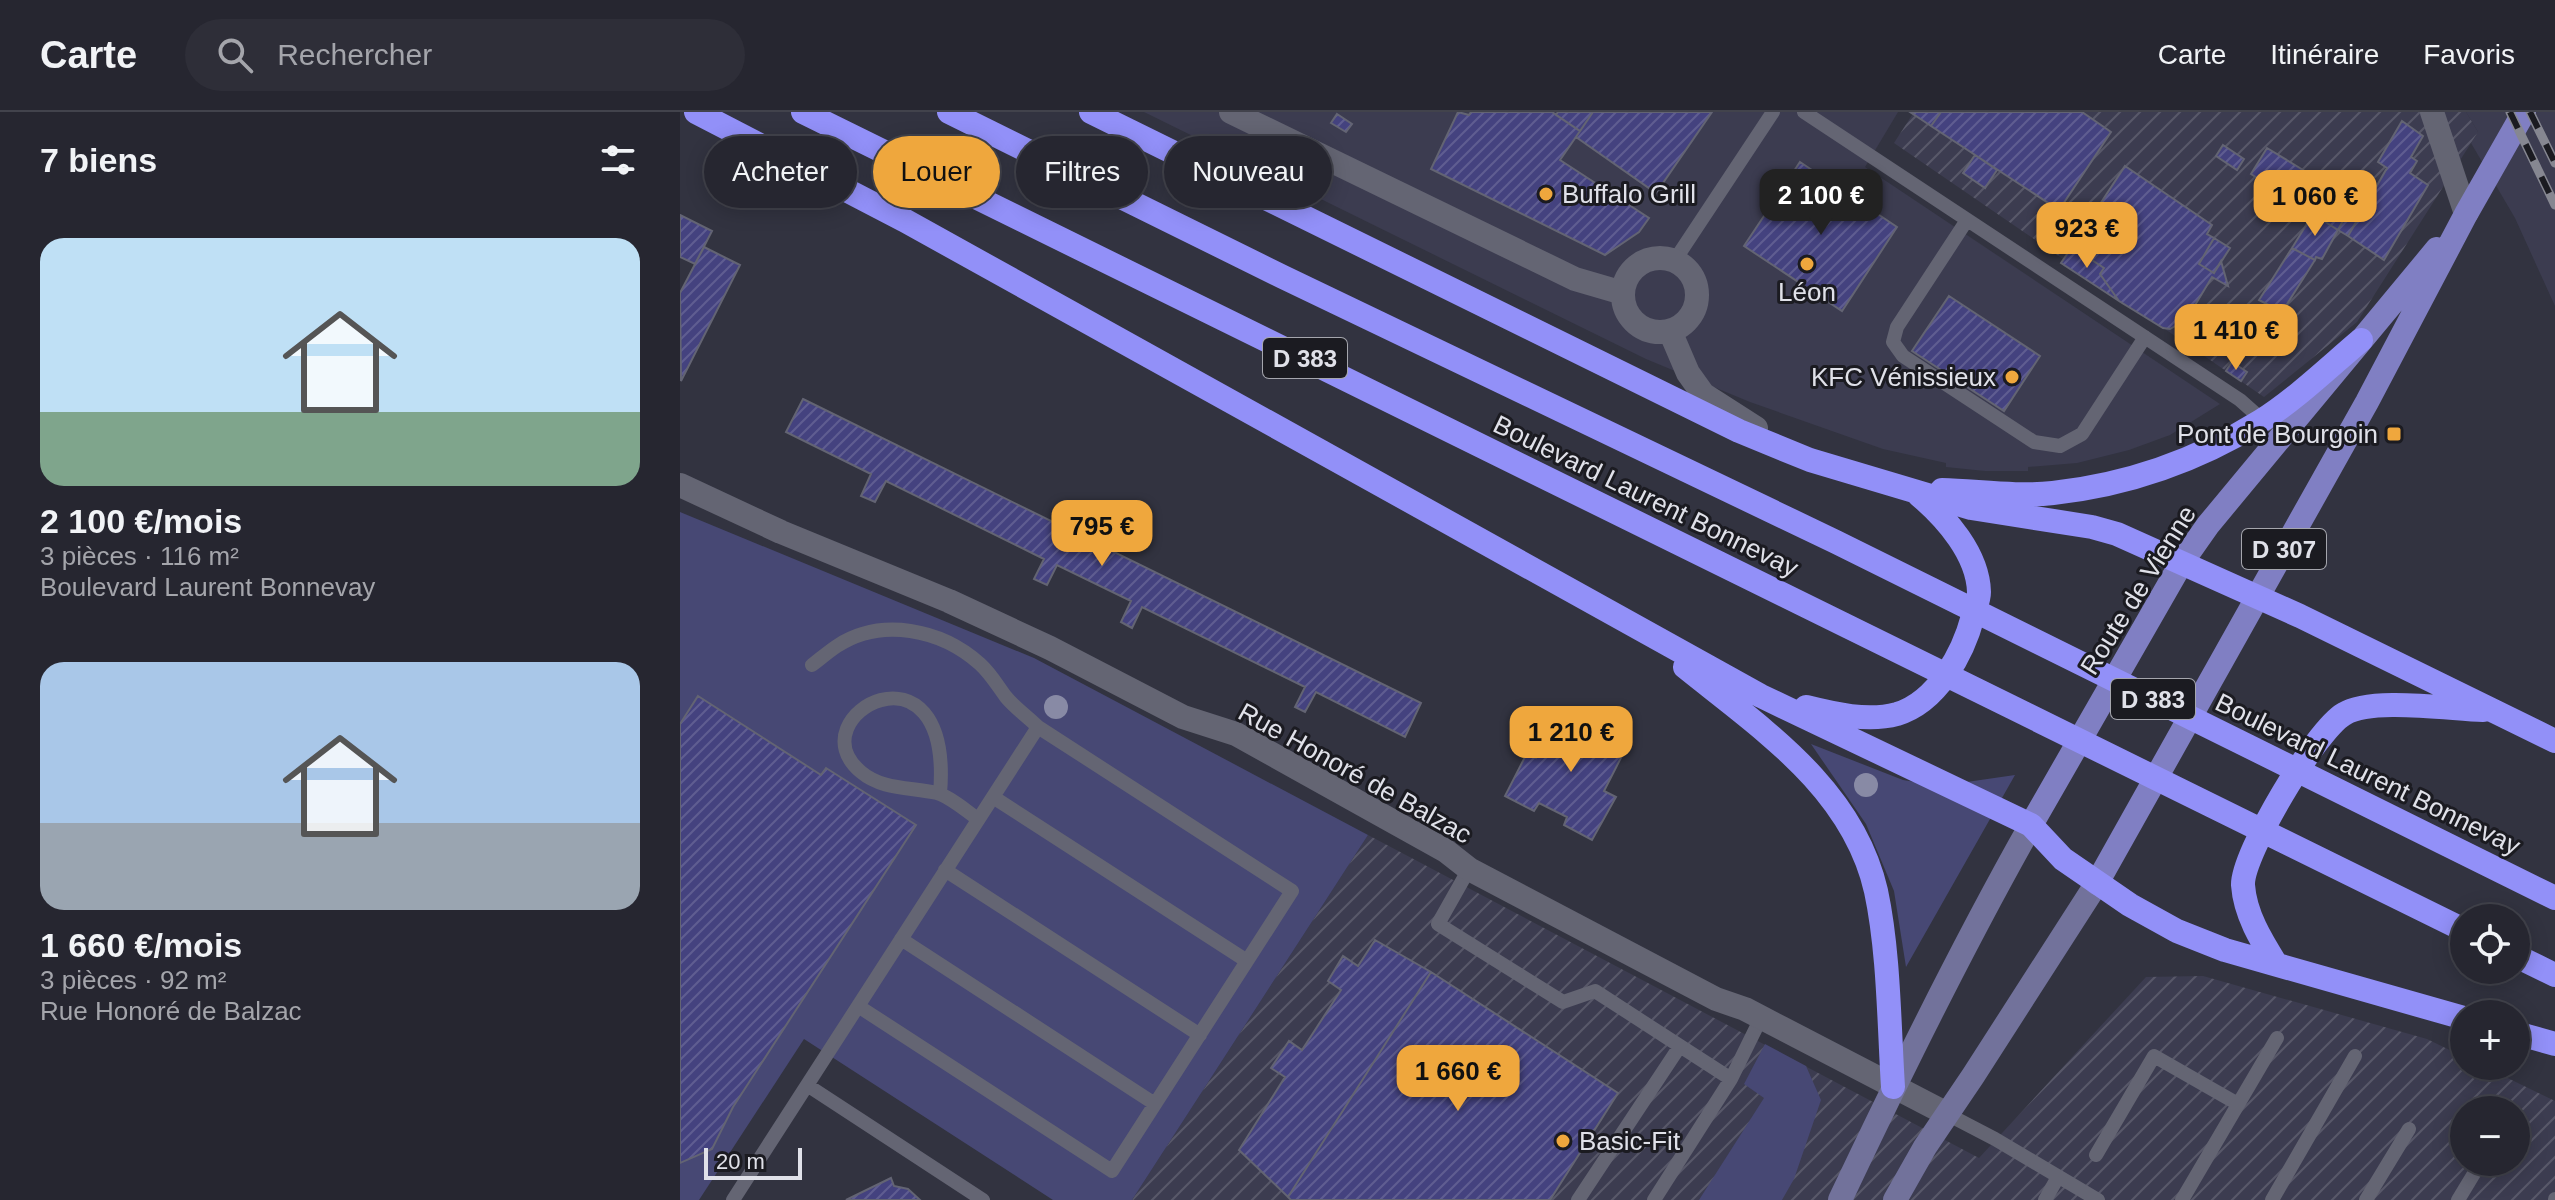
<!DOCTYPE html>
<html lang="fr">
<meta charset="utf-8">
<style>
:root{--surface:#262630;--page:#2e2e38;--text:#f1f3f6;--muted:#a4a5ab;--line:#42434c;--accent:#efa73d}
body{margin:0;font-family:Arial,sans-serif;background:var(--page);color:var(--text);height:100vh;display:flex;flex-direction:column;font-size:30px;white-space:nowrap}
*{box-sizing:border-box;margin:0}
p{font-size:26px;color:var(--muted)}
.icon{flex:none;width:44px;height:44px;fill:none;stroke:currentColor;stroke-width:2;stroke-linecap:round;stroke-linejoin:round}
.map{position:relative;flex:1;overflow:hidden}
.details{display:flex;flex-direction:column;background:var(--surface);width:680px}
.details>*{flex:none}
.banner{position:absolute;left:24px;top:24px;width:760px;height:72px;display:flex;gap:16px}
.fabs{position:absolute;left:1770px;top:792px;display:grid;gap:16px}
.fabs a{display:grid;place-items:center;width:80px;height:80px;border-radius:50%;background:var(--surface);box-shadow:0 4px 20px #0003,0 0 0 2px var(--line);font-size:40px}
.scale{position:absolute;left:24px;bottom:20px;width:98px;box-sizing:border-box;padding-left:8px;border:4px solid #e0e1e9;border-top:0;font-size:22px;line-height:28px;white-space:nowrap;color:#e0e1e9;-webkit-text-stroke:6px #1b1b21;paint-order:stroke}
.price{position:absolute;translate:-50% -68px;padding:0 18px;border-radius:16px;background:var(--accent);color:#111;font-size:26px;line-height:52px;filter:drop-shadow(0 2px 4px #0008)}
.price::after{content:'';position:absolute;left:50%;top:48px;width:24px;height:18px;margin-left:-12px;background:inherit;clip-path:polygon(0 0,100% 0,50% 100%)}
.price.active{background:#222;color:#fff}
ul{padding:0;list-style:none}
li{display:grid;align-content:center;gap:16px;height:424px;padding:0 40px}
li span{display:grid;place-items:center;height:248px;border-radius:24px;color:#555}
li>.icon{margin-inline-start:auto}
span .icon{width:144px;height:144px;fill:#fffc;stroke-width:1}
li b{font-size:34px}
h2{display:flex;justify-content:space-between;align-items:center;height:96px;padding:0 40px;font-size:34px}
.tag{padding:0 28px;border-radius:36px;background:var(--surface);box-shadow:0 4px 20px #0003,0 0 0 2px var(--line);font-size:28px;line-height:72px}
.tag.active{background:var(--accent);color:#111}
header{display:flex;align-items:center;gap:48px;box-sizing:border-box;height:112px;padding:0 40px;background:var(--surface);border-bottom:2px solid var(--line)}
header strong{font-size:38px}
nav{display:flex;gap:44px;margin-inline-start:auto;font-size:28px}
.search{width:560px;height:72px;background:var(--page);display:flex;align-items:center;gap:20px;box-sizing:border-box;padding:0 28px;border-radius:44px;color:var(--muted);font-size:30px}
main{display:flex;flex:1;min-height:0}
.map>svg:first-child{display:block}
.built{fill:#3c3c50}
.industrial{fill:url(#industrial-furrows);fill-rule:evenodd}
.green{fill:#474874}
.building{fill:url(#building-hatch);stroke:#636473;stroke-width:2}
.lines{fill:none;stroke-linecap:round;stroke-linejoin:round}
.lane{stroke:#646573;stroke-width:14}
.street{stroke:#646573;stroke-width:24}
.secondary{stroke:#72729b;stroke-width:24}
.primary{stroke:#807fc3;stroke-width:24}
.highway{stroke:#9290f8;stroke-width:24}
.rail-casing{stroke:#868791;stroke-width:9}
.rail{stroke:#1b1b21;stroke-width:6;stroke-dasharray:18;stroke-linecap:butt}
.tree{fill:#888aa5}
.poi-dot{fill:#efa73d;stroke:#1b1b21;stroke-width:3}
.labels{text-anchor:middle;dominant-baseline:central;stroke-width:6;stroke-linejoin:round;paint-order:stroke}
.shield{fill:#1b1b21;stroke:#a5a6ad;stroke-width:2}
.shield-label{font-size:24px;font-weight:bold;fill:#e0e1e9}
.poi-label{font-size:26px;fill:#e0e1e9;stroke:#1b1b21;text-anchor:start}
.street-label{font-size:26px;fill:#e0e1e9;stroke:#1b1b21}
</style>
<header>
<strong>Carte</strong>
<div class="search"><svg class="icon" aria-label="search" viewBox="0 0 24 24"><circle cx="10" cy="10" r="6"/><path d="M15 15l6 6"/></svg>Rechercher</div>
<nav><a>Carte</a><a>Itinéraire</a><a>Favoris</a></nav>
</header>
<main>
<section class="details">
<h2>7 biens<svg class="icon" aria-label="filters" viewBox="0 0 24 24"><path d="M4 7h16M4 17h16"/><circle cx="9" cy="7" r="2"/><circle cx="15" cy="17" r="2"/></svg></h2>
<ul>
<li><span style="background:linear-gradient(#bfe0f5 70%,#7fa58c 0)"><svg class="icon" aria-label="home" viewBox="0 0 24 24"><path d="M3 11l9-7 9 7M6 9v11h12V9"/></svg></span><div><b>2 100 €/mois</b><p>3 pièces · 116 m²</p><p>Boulevard Laurent Bonnevay</p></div></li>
<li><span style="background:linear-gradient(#a9c7e8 65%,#9aa5b1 0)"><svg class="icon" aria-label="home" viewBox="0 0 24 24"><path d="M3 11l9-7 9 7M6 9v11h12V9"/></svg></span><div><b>1 660 €/mois</b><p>3 pièces · 92 m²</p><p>Rue Honoré de Balzac</p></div></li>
</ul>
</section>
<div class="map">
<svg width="1875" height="1088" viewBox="0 0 1875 1088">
<defs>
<pattern id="industrial-furrows" width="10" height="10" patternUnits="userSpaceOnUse" patternTransform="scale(2)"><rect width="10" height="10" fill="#3c3c50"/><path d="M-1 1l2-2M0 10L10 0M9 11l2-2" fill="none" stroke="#585869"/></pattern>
<pattern id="building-hatch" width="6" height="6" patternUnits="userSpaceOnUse" patternTransform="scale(2)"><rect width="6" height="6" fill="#44427f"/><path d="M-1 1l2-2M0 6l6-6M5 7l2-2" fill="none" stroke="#5f5d91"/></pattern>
</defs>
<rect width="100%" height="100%" fill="#323340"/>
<path class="built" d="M464,0H1218L1185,55L1540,292L1490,323L1449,338L1397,351L1348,355V359H1305L1266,355V351L1203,337L1070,290L966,247Z
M1786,0H1875V194L1835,106L1791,31L1798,20Z"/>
<path class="industrial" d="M1234,0H1786L1798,20L1677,210L1584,285L1214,31Z
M688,723L1299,1046L1466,865L1523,864L1747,927L1784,945V954H1803L1875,989V1088H452ZM1784,998H1836V1050H1784Z"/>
<path class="green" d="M0,400L354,546L688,723L452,1088H373L124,927L19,1088H0Z
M1131,632L1223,668L1259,674L1335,663L1226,855L1214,779L1186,712Z
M1085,932L1126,954L1141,988L1114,1067L1102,1088H1019L1084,986L1064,972Z"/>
<path class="building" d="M778,0L789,3L791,0H872L900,19L880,48L969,106L959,120L925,143L751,57Z
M878,0H913L900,19L876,3Z
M913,0H1032L976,81L896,25Z
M1230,0H1261L1251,14Z
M1261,0H1402L1431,20L1379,98L1251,14Z
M657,2L672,12L666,20L651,11Z
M1722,9L1743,24L1731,45L1737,49L1730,61L1748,73L1704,148L1668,124L1707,56L1698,50Z
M1543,33L1564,47L1557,58L1536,44Z
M1587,36L1674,89L1658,118L1571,62Z
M1295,43L1317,58L1305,76L1283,61Z
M1120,50L1217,115L1162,199L1064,134Z
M1445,54L1532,113L1527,122L1534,126L1519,152L1534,161L1541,149L1548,174L1532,165L1506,208L1490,217L1483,216L1439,189L1420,162L1424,156L1392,135Z
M1676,85L1687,92L1668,124L1658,118Z
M1633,102L1658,118L1642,147L1636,145L1635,148L1612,136Z
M0,103L32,119L15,152L0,145Z
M1534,126L1550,136L1534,161L1519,152Z
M24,135L60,153L1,269L0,181Z
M1392,135L1424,156L1420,162L1439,189L1381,151Z
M1612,136L1635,148L1602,200L1579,188Z
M1269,184L1360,244L1324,299L1232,239Z
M1552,250L1567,260L1561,269L1546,259Z
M123,287L741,591L725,625L636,580L625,600L615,595L625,575L462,495L452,516L441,510L451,489L377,453L367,473L354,467L364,447L206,369L195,390L181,384L191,362L106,320Z
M18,584L141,663L146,656L236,713L53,995L32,1037L0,1051V612Z
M882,598L948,632L924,679L936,685L912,728L884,713L887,705L859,691L854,699L825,684L847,641L856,646Z
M695,828L751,860L608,1085L559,1038L605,965L591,956L609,929L622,938L661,878L648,869L663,844L678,854Z
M751,860L938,981L870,1088H611L608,1085Z
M211,1066L214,1074L228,1077L240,1088H166Z"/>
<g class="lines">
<path class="lane" d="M1124,0L1560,288L1587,312
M1287,108L1217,215L1213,230L1223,244L1354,330L1380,334L1402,322L1465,225
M995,148L1093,0
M132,553C140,547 148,540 157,534C201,505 261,517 300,552C311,562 317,573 326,585C335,596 348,605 358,615
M260,682C274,517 114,604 181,660C202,678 231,675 257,681C271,685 286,699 298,707
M313,685L567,849
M789,757L758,812L883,890L915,879L1051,967
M265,758L520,923
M221,827L475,992
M127,973L303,1088
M1267,1002L1315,1027L1418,1088
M1416,1043L1474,944L1558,992
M53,1088L358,615L612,779L432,1059L178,894
M898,1088L1000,934
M974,1088L1051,967L1081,906
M1365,1088L1378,1065
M1502,1088L1597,926
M1592,1088L1675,944
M1686,1088L1729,1017
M1778,1088L1801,1050
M1875,1088V1087"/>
<path class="street" d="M551,0L895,167L943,181
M1752,0L1786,102
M943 183a37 37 0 1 1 74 0a37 37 0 1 1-74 0Z
M990,219L1008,261L1023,282L1076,316
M0,373L101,420L269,489L370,536L503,605L556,622L766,739L789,757L1036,887L1065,897L1267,1002"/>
<path class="secondary" d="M1160,1088C1220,961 1282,835 1351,713
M1215,1088L1245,1035L1293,964L1417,771"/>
<path class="primary" d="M1351,713L1502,450L1528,413L1757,137
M1417,771L1687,290L1786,102L1844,0"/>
<path class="highway" d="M16,0L224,108L1081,584L1351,713L1383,747L1450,793L1497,819L1545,838L1784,906
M123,0L1784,818
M269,0L603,165L1156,430L1875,786
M411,0L1059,319L1130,348L1291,396L1412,415L1437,422L1620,504L1875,629
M1262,378C1298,379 1336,385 1373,381C1446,373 1518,348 1581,309C1616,287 1649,255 1681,228
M1005,555C1082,617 1173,677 1196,779C1209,840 1209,912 1213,975
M1126,595C1154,602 1188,610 1217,602C1257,590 1283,542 1293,504C1295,497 1299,488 1299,480C1298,442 1266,406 1239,383
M1836,844L1875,863
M1596,852C1581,828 1565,802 1563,773C1562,742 1636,618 1664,602C1691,585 1769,597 1803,598
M1836,921L1875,932"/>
<g class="rail-casing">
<path id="rail" d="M1830,0L1875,93
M1850,0L1875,51"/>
</g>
<use href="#rail" class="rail"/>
</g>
<g class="tree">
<circle cx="376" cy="595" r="12"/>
<circle cx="1186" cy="673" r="12"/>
</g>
<g class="poi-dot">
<circle cx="866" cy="82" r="8"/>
<circle cx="1127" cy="152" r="8"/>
<circle cx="1332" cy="265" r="8"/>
<rect x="1706" y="314" width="16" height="16" rx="4"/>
<circle cx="883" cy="1029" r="8"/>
</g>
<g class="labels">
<g class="shield">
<rect x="583" y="226" width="84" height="40" rx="6"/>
<rect x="1562" y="417" width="84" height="40" rx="6"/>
<rect x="1431" y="567" width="84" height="40" rx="6"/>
</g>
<g class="shield-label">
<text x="625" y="246">D 383</text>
<text x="1604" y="437">D 307</text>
<text x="1473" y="587">D 383</text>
</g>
<g class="poi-label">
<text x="882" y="82">Buffalo Grill</text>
<text x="1127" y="180" text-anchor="middle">Léon</text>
<text x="1316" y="265" text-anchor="end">KFC Vénissieux</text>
<text x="1698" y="322" text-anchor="end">Pont de Bourgoin</text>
<text x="899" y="1029">Basic-Fit</text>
</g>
<g class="street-label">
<text transform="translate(966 384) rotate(26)">Boulevard Laurent Bonnevay</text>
<text transform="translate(1458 478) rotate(-58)">Route de Vienne</text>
<text transform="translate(675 661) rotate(29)">Rue Honoré de Balzac</text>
<text transform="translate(1688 662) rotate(26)">Boulevard Laurent Bonnevay</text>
</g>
</g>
</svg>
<div class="fabs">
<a><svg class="icon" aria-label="locate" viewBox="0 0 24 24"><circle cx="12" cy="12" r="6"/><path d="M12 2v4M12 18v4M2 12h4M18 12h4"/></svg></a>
<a>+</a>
<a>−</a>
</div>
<div class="scale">20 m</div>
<b class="price active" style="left:1141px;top:125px">2 100 €</b>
<b class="price" style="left:1635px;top:126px">1 060 €</b>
<b class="price" style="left:1407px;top:158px">923 €</b>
<b class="price" style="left:1556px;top:260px">1 410 €</b>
<b class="price" style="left:422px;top:456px">795 €</b>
<b class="price" style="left:891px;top:662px">1 210 €</b>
<b class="price" style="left:778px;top:1001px">1 660 €</b>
<div class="banner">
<a class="tag">Acheter</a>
<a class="tag active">Louer</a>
<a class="tag">Filtres</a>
<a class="tag">Nouveau</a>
</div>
</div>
</main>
